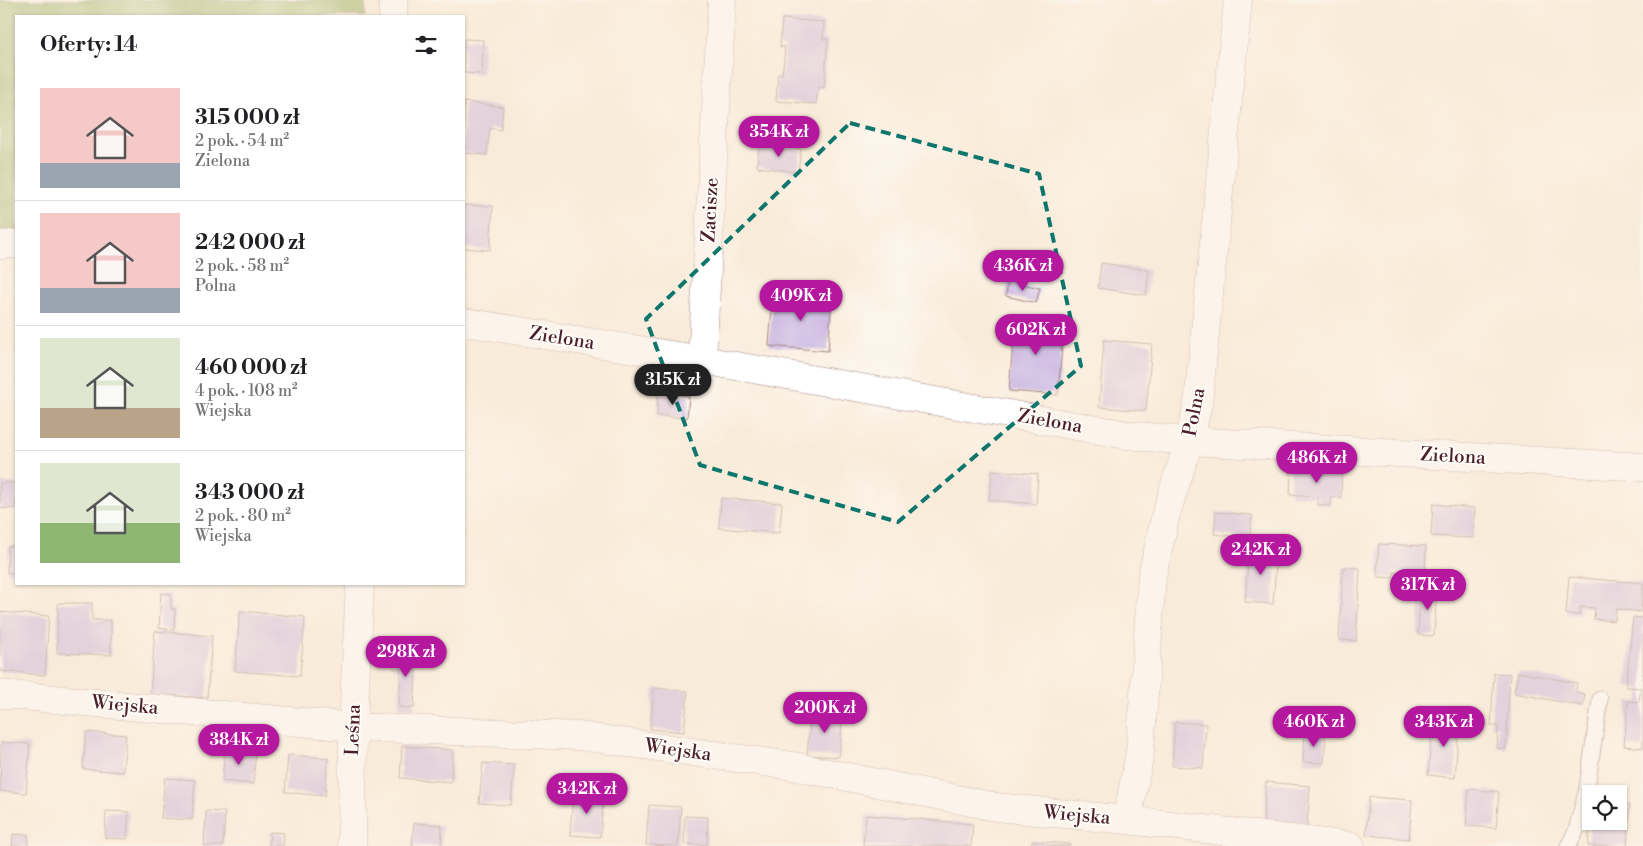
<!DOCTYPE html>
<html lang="pl">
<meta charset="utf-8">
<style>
:root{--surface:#fff;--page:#f6f6f6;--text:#202124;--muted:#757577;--line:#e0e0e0;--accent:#b5179e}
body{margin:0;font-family:"Libre Bodoni",serif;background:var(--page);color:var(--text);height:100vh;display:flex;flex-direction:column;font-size:19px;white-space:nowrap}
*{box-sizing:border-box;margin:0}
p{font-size:16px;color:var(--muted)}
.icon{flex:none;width:28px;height:28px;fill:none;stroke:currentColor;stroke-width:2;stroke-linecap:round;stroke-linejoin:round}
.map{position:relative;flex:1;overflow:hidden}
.details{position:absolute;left:15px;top:15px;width:450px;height:570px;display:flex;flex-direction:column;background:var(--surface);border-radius:0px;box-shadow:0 1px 4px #0004}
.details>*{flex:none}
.fabs{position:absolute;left:1582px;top:785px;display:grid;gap:10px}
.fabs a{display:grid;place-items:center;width:45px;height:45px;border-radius:0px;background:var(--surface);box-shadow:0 1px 4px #0004;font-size:25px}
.price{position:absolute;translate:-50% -42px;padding:0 11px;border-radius:18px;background:var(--accent);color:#fff;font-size:16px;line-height:32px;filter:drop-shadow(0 1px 2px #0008)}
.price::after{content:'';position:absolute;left:50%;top:30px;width:15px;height:11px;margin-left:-8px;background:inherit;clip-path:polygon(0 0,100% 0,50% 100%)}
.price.current{background:#222;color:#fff}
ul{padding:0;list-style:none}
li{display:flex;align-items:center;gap:15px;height:125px;padding:0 25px}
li+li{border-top:1px solid var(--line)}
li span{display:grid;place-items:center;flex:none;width:140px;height:100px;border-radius:0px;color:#555}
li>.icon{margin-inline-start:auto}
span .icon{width:60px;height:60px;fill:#fffc;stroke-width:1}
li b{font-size:21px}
h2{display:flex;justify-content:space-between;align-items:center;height:60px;padding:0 25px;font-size:21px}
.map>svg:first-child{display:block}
.forest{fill:#99b264;stroke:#726848}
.building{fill:#c7b2df}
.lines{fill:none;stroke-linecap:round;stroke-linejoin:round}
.service-casing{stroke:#a28582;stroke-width:17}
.minor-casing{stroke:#a28582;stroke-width:29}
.service{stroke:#fff;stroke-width:15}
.minor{stroke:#fff;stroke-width:28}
.marked{fill:none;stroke:#0f766e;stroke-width:4;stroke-dasharray:10 6;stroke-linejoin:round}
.labels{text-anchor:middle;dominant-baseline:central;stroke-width:4;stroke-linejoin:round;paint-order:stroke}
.street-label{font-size:19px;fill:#4a1f2b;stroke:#fdfcf7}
</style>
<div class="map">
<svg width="1643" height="846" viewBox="0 0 1643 846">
<rect width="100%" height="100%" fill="#fdfcf7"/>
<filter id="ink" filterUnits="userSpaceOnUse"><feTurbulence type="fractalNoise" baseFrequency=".02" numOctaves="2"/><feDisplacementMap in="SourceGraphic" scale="10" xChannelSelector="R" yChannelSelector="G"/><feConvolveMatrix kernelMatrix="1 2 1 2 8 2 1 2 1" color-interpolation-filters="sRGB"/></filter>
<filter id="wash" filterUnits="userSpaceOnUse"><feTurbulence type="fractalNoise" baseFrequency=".0096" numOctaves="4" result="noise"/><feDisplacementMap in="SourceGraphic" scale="20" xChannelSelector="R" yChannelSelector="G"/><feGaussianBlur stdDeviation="1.12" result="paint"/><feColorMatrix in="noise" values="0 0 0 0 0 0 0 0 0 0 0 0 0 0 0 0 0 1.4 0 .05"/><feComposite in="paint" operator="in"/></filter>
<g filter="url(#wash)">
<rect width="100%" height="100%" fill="#f9ebd9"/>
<path class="forest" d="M0,0H365V16H16V229L0,230Z"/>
<g id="blocks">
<path class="building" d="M782,19L824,22L823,39H828L824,88L818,87L816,104L776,101L778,74H782L784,60L785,47H780Z
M464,39L483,40L482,74L464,73Z
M464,102L503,107L501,130L490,128L487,155L464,153Z
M759,145L801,149L798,172L757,167Z
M464,205L493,206L490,250L464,248Z
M1101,263L1149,270L1146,295L1098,288Z
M1008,281L1040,288L1036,303L1006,296Z
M773,293L832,297L828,351L769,346Z
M1015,318L1064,322L1058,395L1009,391Z
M1104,340L1152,344L1146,411L1099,407Z
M658,393L689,396L687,418L657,416Z
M1291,468L1342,470L1341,498L1331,497V506L1318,505V497L1290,495Z
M992,470L1038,474L1036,504L989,500Z
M0,483H16V509L0,508Z
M721,498L782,503L779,533L719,528Z
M1433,504L1475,508L1473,538L1431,536Z
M1216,512L1252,515L1250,538L1214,534Z
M1379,544L1426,546L1425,582H1408L1409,573L1394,572L1393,578L1379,577L1377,572Z
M8,546H16V573H7Z
M1249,549L1277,551L1273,604L1245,602Z
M1343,567L1360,568L1356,641L1339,640Z
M1569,577L1643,583L1641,612L1616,609L1615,621L1594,619L1595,608L1580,607V615L1566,614Z
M1421,586L1437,587L1434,636L1418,635Z
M161,593L171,594V609H175L174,630L159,628Z
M58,603H92V620H111V655L57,653Z
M240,611L305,617L300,676L235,671Z
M0,612L49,616L45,675L0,671Z
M1633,617L1643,618V748L1624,746L1628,701L1639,702L1641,688L1626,687Z
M155,631L212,636L207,698L150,694Z
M395,652L415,653L414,669L416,670L414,708L399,707L401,669H394Z
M1518,672L1577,683L1576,692L1585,694L1583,706L1514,693Z
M1494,673L1510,674L1506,749L1497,748L1498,726H1491Z
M654,688L688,691L684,732L650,729Z
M811,712L843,714L839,757L807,755Z
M1433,719L1459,721L1455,778L1428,775Z
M1175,722L1206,724L1203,768L1172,766Z
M86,732L126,735L123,772L83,769Z
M1305,733L1326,735L1324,763L1303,762Z
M1,742L30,744L26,793L0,791Z
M402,746L453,750L451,782L400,778Z
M225,748L256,751L253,784L222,781Z
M288,755L328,758L325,796L285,792Z
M483,763L514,765L511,805L479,803Z
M165,778L195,780L192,820L161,818Z
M1266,782L1310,786L1307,827L1263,824Z
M1469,789L1499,792L1496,828L1466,826Z
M573,792L604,795L600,837L570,835Z
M1369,797L1412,800L1409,839L1366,835Z
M1619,804L1630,805L1627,846H1588L1590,821H1619Z
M649,805L681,807L678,846L646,845Z
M106,811L129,812L127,839L105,838Z
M206,811L225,812L223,846H204Z
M866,815L973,824L971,846H863Z
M685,816L708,817L707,845L684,844Z
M414,823L442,825L441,846H412Z
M270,832L284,833L283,846H269Z
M13,834L28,835V846H12Z
M1032,841L1070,844L1069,846H1031Z"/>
</g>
</g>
<g filter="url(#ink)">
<use href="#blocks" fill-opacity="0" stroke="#a28582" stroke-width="1"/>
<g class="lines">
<g class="service-casing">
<path id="service" d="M1568,846L1576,831L1587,788L1600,699"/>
</g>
<g class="minor-casing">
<path id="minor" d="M393,16V0
M0,245L16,244
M464,322L702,360L1127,435L1189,441L1643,467
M702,360L722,0
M0,694L353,727L579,736L793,766L996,807L1127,820L1351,846
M1127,820L1140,752L1152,576L1166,514L1189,441L1198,404L1238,0
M352,846L353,727L360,584"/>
</g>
<use href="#service" class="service"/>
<use href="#minor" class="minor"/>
</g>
</g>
<path d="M0 0H1643V846H0ZM850,123L1039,174L1081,366L898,522L700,465L646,319Z" fill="#f9ebd9" fill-opacity=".55" fill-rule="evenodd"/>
<path class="marked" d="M850,123L1039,174L1081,366L898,522L700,465L646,319Z"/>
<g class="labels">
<g class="street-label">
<text transform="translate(710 210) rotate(-87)">Zacisze</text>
<text transform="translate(562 338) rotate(9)">Zielona</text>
<text transform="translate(1194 412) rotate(-79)">Polna</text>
<text transform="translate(1050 421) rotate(10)">Zielona</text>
<text transform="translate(1453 456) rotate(3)">Zielona</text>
<text transform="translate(125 705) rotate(5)">Wiejska</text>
<text transform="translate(353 730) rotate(-88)">Leśna</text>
<text transform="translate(678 750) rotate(8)">Wiejska</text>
<text transform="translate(1077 815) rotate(5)">Wiejska</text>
</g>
</g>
</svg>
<div class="fabs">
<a><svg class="icon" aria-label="locate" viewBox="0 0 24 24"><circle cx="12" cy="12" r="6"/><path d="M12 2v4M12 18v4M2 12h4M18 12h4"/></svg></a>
</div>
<b class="price" style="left:779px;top:158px">354K zł</b>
<b class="price" style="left:1023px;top:292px">436K zł</b>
<b class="price" style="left:801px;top:322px">409K zł</b>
<b class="price" style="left:1036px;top:356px">602K zł</b>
<b class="price current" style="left:673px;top:406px">315K zł</b>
<b class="price" style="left:1317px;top:484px">486K zł</b>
<b class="price" style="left:1261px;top:576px">242K zł</b>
<b class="price" style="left:1428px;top:611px">317K zł</b>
<b class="price" style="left:406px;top:678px">298K zł</b>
<b class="price" style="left:825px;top:734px">200K zł</b>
<b class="price" style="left:1314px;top:748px">460K zł</b>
<b class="price" style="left:1444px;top:748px">343K zł</b>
<b class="price" style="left:239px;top:766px">384K zł</b>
<b class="price" style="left:587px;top:815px">342K zł</b>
<section class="details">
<h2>Oferty: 14<svg class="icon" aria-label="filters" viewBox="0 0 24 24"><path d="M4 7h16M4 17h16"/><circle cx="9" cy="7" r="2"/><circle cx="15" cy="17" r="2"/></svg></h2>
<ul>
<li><span style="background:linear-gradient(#f6c9c9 75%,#9aa5b1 0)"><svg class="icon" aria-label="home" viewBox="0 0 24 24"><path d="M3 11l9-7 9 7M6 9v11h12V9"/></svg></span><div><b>315 000 zł</b><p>2 pok. · 54 m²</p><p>Zielona</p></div></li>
<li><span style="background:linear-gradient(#f6c9c9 75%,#9aa5b1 0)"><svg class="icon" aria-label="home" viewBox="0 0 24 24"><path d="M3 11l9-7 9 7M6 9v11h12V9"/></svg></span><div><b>242 000 zł</b><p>2 pok. · 58 m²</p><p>Polna</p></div></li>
<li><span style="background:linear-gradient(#dfe7d0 70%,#b9a48a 0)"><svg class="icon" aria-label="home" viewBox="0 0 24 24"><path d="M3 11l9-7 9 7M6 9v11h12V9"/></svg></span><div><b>460 000 zł</b><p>4 pok. · 108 m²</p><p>Wiejska</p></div></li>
<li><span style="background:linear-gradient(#dfe7d0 60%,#8fb573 0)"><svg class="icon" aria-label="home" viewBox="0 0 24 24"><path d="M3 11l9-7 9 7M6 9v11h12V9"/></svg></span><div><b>343 000 zł</b><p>2 pok. · 80 m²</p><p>Wiejska</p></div></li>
</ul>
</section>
</div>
